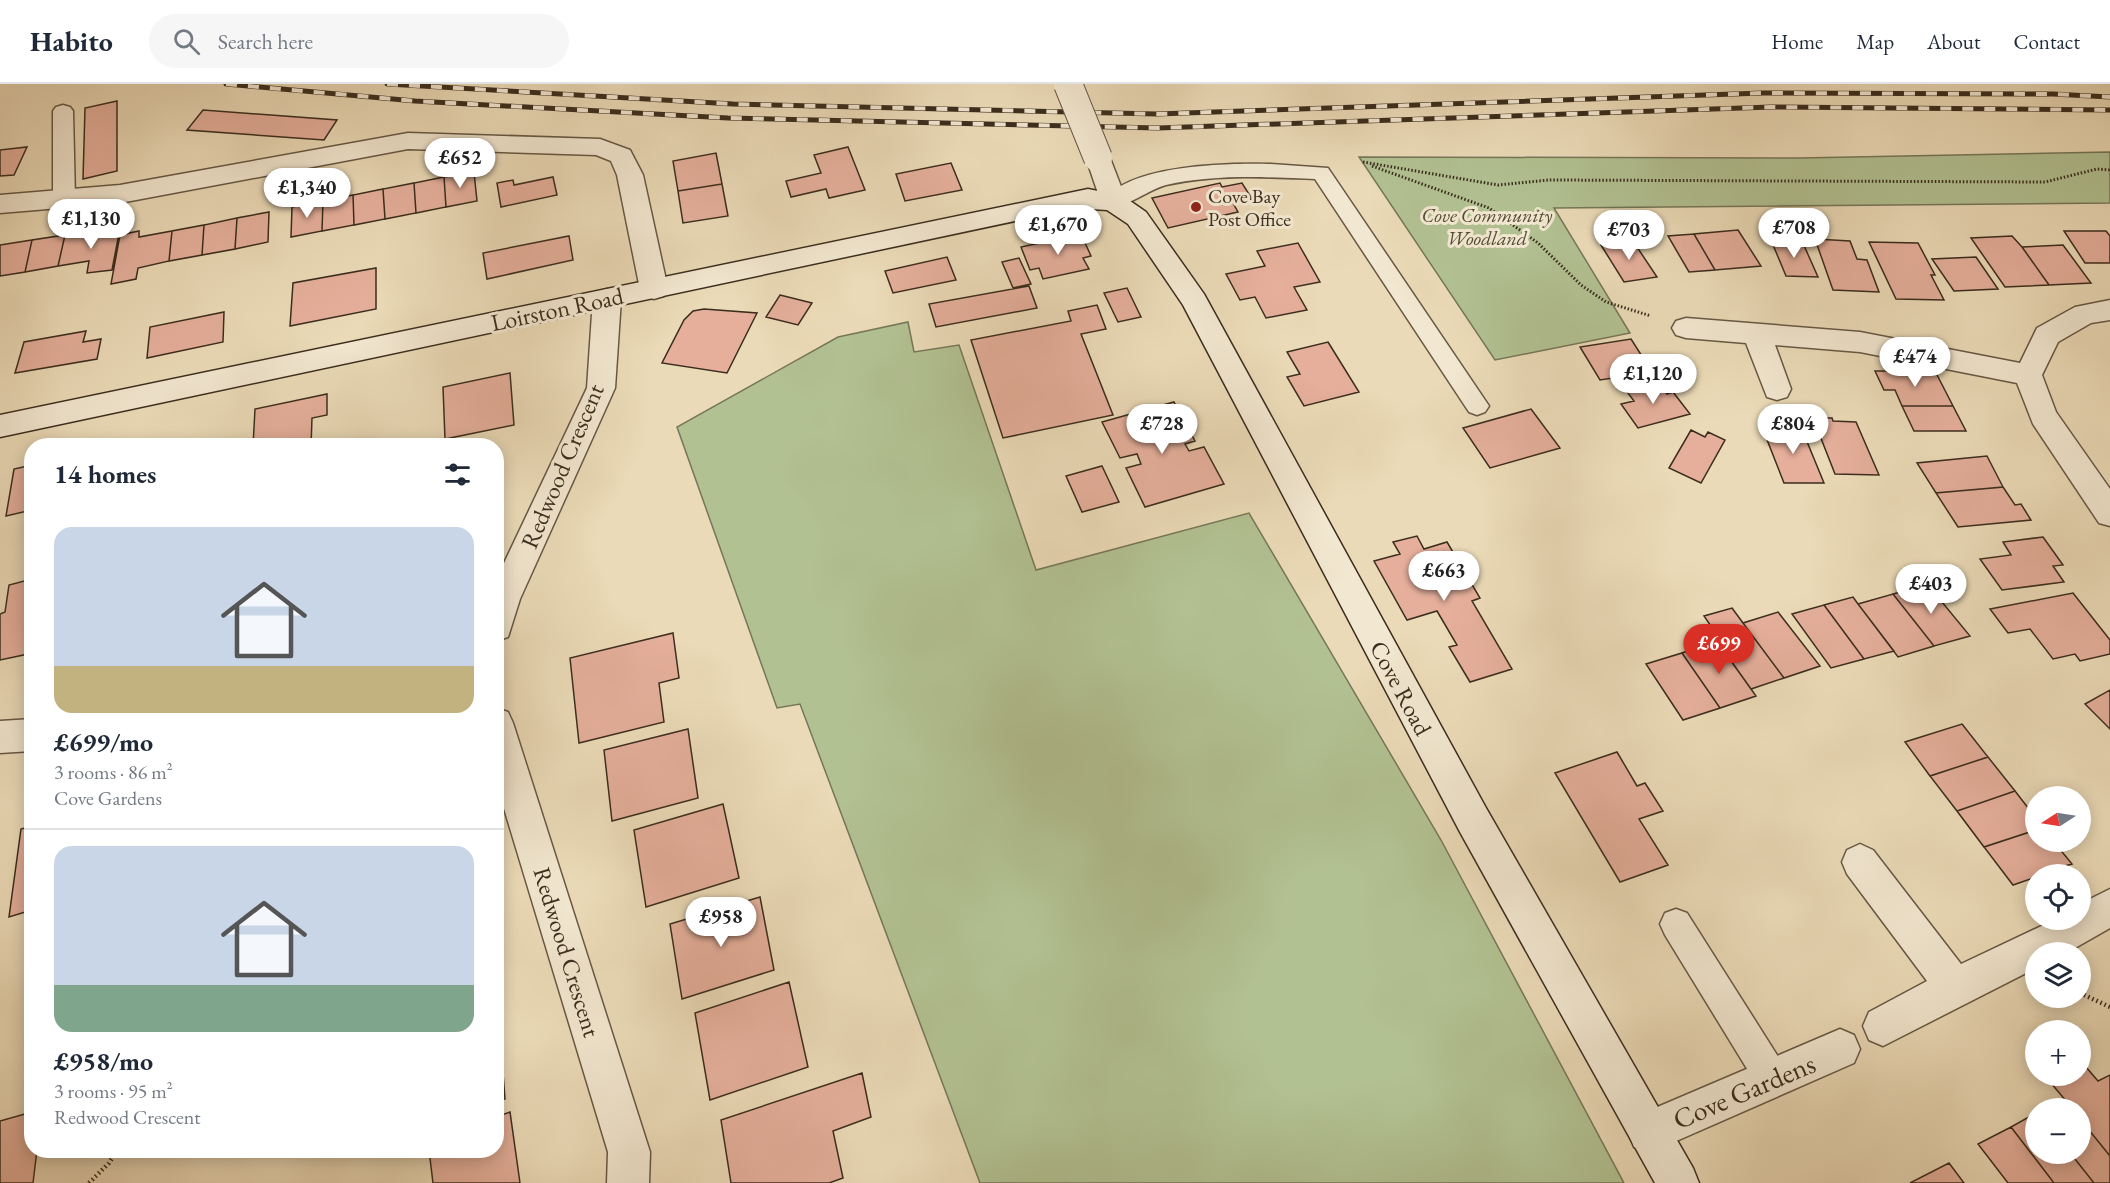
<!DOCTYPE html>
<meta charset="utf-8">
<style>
:root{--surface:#fff;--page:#f6f6f7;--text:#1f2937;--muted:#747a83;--line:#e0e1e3;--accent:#d93025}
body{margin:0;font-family:"EB Garamond",serif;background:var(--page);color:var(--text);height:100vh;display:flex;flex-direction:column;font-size:22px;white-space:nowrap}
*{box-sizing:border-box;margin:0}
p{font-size:20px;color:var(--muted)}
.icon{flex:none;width:33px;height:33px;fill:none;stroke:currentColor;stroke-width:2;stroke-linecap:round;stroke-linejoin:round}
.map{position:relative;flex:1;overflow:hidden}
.side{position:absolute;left:24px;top:354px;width:480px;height:720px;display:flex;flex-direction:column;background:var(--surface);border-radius:24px;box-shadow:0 3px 15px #0003}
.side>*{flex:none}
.needle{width:39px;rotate:258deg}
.fabs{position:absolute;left:2025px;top:702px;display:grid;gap:12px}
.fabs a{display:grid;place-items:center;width:66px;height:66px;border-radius:50%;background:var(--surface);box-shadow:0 3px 15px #0003;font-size:30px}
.price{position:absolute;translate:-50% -51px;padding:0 14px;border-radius:21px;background:#fff;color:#222;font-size:20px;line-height:39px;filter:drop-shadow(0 2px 3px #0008)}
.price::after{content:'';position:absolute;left:50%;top:36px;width:18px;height:14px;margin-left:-9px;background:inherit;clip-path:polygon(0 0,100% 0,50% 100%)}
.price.selected{background:var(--accent);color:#fff}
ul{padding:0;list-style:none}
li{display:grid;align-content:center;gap:12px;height:318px;padding:0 30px}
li+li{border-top:2px solid var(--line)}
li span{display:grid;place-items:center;height:186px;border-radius:18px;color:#555}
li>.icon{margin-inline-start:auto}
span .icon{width:108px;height:108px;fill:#fffc;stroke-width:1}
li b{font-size:26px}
h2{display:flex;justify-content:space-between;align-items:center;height:72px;padding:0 30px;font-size:26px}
header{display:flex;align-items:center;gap:36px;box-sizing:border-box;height:84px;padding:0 30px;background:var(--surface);border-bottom:2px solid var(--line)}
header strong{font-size:28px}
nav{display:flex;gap:33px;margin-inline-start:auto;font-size:21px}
.search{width:420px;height:54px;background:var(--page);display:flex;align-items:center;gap:15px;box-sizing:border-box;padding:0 21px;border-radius:33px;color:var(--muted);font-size:22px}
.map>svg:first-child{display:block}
.green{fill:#b2c192;stroke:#767758;stroke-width:1.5}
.building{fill:#e5af9b;stroke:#3b2d1e;stroke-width:1.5}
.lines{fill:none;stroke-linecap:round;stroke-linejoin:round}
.lane-casing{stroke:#675844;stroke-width:3}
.street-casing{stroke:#675844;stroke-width:3}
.secondary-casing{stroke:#3b2d1e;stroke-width:3}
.path-far1{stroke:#3b2d1e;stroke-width:3;stroke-dasharray:1.5 2;stroke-linecap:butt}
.path{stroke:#3b2d1e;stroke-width:4.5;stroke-dasharray:1.5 3;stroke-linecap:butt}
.lane{fill:#f2e7d0;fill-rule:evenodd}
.street{fill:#f2e7d0;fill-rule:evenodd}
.secondary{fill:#f2e7d0;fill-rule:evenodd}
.rail-casing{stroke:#3b2d1e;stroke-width:5}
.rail{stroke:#f2e7d0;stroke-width:4;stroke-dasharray:11;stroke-linecap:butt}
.street-bridge-casing{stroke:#675844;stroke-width:30;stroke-linecap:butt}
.street-bridge{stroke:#f2e7d0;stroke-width:28}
.poi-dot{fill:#8f2418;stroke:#f2e7d0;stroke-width:2}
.labels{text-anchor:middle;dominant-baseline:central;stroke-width:6;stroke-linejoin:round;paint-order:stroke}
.far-poi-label{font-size:20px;fill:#3b2d1e;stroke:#f2e7d0;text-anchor:start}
.far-park-label{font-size:20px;font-style:italic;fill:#534b35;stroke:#f2e7d0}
.street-label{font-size:24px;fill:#3b2d1e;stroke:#f2e7d0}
.near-street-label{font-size:28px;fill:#3b2d1e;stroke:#f2e7d0}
</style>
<header>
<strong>Habito</strong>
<div class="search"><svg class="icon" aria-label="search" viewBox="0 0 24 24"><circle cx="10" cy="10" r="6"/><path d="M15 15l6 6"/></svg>Search here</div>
<nav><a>Home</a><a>Map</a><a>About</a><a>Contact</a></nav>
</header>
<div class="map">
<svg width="2110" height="1099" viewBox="0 0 2110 1099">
<rect width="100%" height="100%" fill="#ebdab7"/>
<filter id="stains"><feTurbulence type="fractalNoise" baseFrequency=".00333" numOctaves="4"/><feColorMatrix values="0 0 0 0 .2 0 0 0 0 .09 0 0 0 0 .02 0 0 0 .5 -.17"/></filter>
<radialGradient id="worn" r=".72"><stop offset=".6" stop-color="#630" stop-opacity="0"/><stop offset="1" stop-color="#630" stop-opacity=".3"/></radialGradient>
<path class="green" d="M2110,68V119L1554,124L1630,249L1495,276L1359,73L1800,74Z
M908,238L914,268L959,261L1036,486L1249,429L1441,756L1624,1099H980L800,620L777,624L677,343L838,253Z"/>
<path class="building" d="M117,17V87L83,95L85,24Z
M203,26L337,36L324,56L187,46Z
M27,63L14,91L0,92V66Z
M848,63L865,106L829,114L826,105L791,113L786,97L821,89L814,71Z
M716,69L722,100L678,107L673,77Z
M951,79L962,106L905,117L896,90Z
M474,88L477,117L446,123L444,93Z
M444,93L446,123L416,129L414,99Z
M553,93L557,111L501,123L497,99L513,96L514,101Z
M414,99L416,129L385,135L383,105Z
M1220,99L1222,103L1242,99L1252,115L1233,119L1238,128L1168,144L1152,114Z
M722,100L728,132L683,139L678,107Z
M383,105L385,135L354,141L353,111Z
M353,111L354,141L322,147L323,117Z
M323,117L322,147L291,153L292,123Z
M269,128L268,158L235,165L237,134Z
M237,134L235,165L202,171L204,141Z
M204,141L202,171L169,177L172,147Z
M120,144L112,186L87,189L89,177L58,182L65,151Z
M1738,146L1761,182L1715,186L1694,150Z
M139,147V153L172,147L169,177L138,184L136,195L111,200L120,151Z
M2064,147H2106L2110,152V179H2085Z
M1081,150L1091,172L1083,174L1089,185L1043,195L1039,184L1030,186L1021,163Z
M1694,150L1715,186L1689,188L1668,152Z
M65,151L58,182L25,188L32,156Z
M569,152L573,176L487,195L483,169Z
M2012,152L2022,163L2049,201L2005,203L1971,154Z
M1815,155L1850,157L1857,175L1867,176L1879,208L1833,206Z
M32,156L25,188L0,192V161Z
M1771,156L1802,157L1818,193L1786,192Z
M1633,157L1657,193L1624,198L1601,161Z
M1869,158L1918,159L1935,191H1931L1944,216L1896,215Z
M1298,159L1320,198L1294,203L1307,226L1266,234L1255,213L1240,216L1226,190L1265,182L1257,167Z
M2063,161L2091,199L2049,201L2022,163Z
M947,173L956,196L893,209L885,187Z
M1976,173L1998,205L1954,207L1932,175Z
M1019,174L1031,200L1013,204L1002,178Z
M376,184V225L290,242L293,199Z
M1029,202L1037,224L936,243L929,220Z
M1127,204L1141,233L1118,238L1104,209Z
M780,211L812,219L798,241L766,233Z
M1097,221L1106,245L1081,250L1113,331L1003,354L971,256L1071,237L1068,227Z
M704,225L757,229L727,289L662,279L684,236L693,227Z
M224,228L223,258L147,274L150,243Z
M86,247L83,258L101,255L97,275L15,289L24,258Z
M1631,255L1652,288L1600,296L1580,263Z
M1328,258L1359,308L1304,322L1287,293L1300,290L1287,268Z
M1875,287H1935L1953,322H1902L1895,306H1884Z
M510,289L514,341L445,355L443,303Z
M1658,297L1667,310L1673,308L1690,330L1638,344L1621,320L1634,317L1625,305Z
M327,310V331L312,334L311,362H253L255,325Z
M1174,318L1195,357L1185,360L1189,367L1204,363L1224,400L1145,423L1126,384L1141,380L1137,370L1120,374L1102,338Z
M1902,322H1953L1966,347H1914Z
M1531,325L1560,364L1490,384L1463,344Z
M1813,334H1832L1833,337L1856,338L1879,391L1835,390Z
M1762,343H1801L1824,399H1784Z
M1691,346L1705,353L1708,348L1725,356L1701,399L1669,384Z
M1987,372L2003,403L1936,409L1917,379Z
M32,381V426L6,432L14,385Z
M1102,382L1119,418L1082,428L1066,392Z
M2003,403L2015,421L2021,420L2031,436L1958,443L1936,409Z
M1417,452L1424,465L1447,458L1480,514L1472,517L1512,585L1470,598L1449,563L1457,561L1437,527L1407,536L1374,477L1400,470L1393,458Z
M2043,453L2063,481L2053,482L2064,498L2002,506L1980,475L2011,471L2003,458Z
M32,495V546L28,570L0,576V530L5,528L9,501Z
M1928,501L1970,552L1934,562L1893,510Z
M2073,509L2110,556V570L2080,577L2075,570L2053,575L2030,545L2008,549L1990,525Z
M1893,510L1934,562L1898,573L1858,520Z
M1853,513L1858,520L1894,567L1864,575L1824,521Z
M1824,521L1864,575L1831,584L1792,530Z
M1732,524L1743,539L1784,594L1751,605L1711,549L1715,548L1704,532Z
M1778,528L1820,582L1784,594L1743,539Z
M673,549L679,594L659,599L664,638L579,659L570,574Z
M1717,557L1751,605L1756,612L1720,624L1682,569Z
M1682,569L1720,624L1683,636L1646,580Z
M2110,606V645L2085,620Z
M1962,640L1988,673L1930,692L1905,658Z
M688,645L698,714L612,737L604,666Z
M1617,668L1637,702L1645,699L1663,727L1639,735L1668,781L1620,798L1555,689Z
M1988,673L2015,707L1957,727L1930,692Z
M2015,707L2036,734V746L1984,763L1957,727Z
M723,720L739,794L646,823L634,746Z
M32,742V826L9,833L21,745Z
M2036,746V758H2054L2072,780L2036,790V793L2013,801L1984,763Z
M760,813L774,886L682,915L670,840Z
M789,898L808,983L710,1016L695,929Z
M498,925L505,1015L496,1017V926Z
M2080,976L2098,997L2110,991V1072L2080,1035V1024H2072L2045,992H2080Z
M862,989L871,1033L833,1047L843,1094L829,1099H731L721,1036Z
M2064,1015L2072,1024H2045Z
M32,1028V1066H37L33,1099H0V1037Z
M510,1028L520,1099H433L429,1066H496V1033Z
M2036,1029V1070H2071L2094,1099H2054L2011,1043Z
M2080,1035L2110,1072V1099H2094L2071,1070H2080Z
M2011,1043L2054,1099H2008L1978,1060Z
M1949,1079L1964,1099H1910Z"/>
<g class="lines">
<g class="lane-casing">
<path id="lane" d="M63,21L70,23L73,27L75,115L71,120L64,122L57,120L53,115V27L56,23Z
M1271,80L1328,84L1485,316L1489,322L1485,328L1477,331L1469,328L1315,95C1265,93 1215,90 1166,101C1147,106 1122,127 1107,123L1103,118C1127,80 1231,79 1271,80Z
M1676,825L1687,829L1784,982L1789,994L1784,1006L1772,1011L1760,1006L1665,851L1660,840L1665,829Z"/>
</g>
<g class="street-casing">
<path id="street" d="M408,49L600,55L630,66L643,91L668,205L664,212L654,215L644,212L640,205L617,91L611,77L596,71L408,65L120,119L0,129V111L120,101Z
M1098,66L1107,68L1110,74L1127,118L1123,124L1114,127L1105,124L1101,118L1086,74L1089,68Z
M607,205L617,208L621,215L615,304L520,515L508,553L496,557V496L587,304L593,215L597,208Z
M2110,216V236L2091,239L2058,258L2042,291L2056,328L2110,405V442L2099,439L2033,340L2017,299L1860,268L1775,261L1791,305L1787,313L1777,316L1767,313L1746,259L1686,254L1676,251L1672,244L1676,237L1686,234L1860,248L2020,279L2037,244L2075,223Z
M496,624L508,628L513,639L650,1068L649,1099H607L608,1068L496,698Z
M32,635V667L0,669V637Z
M1860,760L1873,766L1961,880L2054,836H2080V820L2110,805V844L2068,868H2036V884L1883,962L1869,956L1863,942L1869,928L1927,897L1847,790L1842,778L1847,766Z
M1840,945L1854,951L1860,965L1854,979L1649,1069L1634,1063L1628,1048L1634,1033Z"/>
</g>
<g class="secondary-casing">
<path id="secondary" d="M1088,105L1123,112L1146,128L1204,210L1486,724L1693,1084L1699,1099H1655L1460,748L1183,221L1128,140L1107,126L1076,124L0,353V331Z"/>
</g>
<path class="path-far1" d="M1363,78L1498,101L1549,96L2045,98L2097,85L2110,86
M1372,82L1489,124L1538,159L1581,201L1606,218L1651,232"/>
<path class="path" d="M2080,909L2110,923
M89,1099L109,1079L117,1066"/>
<use href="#lane" class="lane"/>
<use href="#street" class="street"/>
<use href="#secondary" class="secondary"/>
<g class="rail-casing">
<path id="rail" d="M226,0L415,17L728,34L1158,44L1771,23L2110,26
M387,0L733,20L1157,30L1763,9L2053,10L2110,13"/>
</g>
<use href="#rail" class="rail"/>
<g class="street-bridge-casing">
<path id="street-bridge" d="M1068,0L1098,74"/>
</g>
<use href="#street-bridge" class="street-bridge"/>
</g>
<circle class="poi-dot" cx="1196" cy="123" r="6"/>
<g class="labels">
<g class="far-poi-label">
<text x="1208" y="112">Cove Bay<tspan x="1208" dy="23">Post Office</tspan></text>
</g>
<g class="far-park-label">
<text x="1487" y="131">Cove Community<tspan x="1487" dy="23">Woodland</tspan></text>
</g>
<g class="street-label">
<text transform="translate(557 225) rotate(-12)">Loirston Road</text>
<text transform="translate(562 382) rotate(-67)">Redwood Crescent</text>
<text transform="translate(1401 604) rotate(62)">Cove Road</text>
<text transform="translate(567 868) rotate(73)">Redwood Crescent</text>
</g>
<g class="near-street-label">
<text transform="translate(1744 1007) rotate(-23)">Cove Gardens</text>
</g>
</g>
<rect width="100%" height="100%" filter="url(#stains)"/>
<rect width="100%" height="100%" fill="url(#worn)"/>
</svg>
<div class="fabs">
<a><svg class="needle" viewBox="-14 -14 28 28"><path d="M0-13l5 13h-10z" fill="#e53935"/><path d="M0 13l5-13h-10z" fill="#747a83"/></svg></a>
<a><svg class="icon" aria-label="locate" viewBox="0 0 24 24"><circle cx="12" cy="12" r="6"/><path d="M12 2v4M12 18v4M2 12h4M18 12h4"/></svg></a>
<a><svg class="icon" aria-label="layers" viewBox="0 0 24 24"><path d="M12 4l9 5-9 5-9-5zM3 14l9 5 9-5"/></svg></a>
<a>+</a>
<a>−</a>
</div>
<b class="price" style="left:460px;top:105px">£652</b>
<b class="price" style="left:307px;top:135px">£1,340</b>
<b class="price" style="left:91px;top:166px">£1,130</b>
<b class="price" style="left:1058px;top:172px">£1,670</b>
<b class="price" style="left:1794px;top:175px">£708</b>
<b class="price" style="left:1629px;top:177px">£703</b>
<b class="price" style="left:1915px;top:304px">£474</b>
<b class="price" style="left:1653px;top:321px">£1,120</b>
<b class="price" style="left:1162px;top:371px">£728</b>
<b class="price" style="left:1793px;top:371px">£804</b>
<b class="price" style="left:1444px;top:518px">£663</b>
<b class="price" style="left:1931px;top:531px">£403</b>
<b class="price selected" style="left:1719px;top:591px">£699</b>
<b class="price" style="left:721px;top:864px">£958</b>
<section class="side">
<h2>14 homes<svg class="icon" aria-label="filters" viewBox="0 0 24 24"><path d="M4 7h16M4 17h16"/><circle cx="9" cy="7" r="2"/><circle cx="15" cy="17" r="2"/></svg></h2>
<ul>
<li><span style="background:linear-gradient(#c9d6e8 75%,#c2b280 0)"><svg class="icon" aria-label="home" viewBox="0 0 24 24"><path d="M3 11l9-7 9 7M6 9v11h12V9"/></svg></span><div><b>£699/mo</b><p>3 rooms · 86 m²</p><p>Cove Gardens</p></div></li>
<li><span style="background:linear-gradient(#c9d6e8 75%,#7fa58c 0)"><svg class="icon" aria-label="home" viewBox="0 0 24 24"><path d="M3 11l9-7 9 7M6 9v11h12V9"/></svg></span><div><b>£958/mo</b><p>3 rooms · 95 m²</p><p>Redwood Crescent</p></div></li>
</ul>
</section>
</div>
